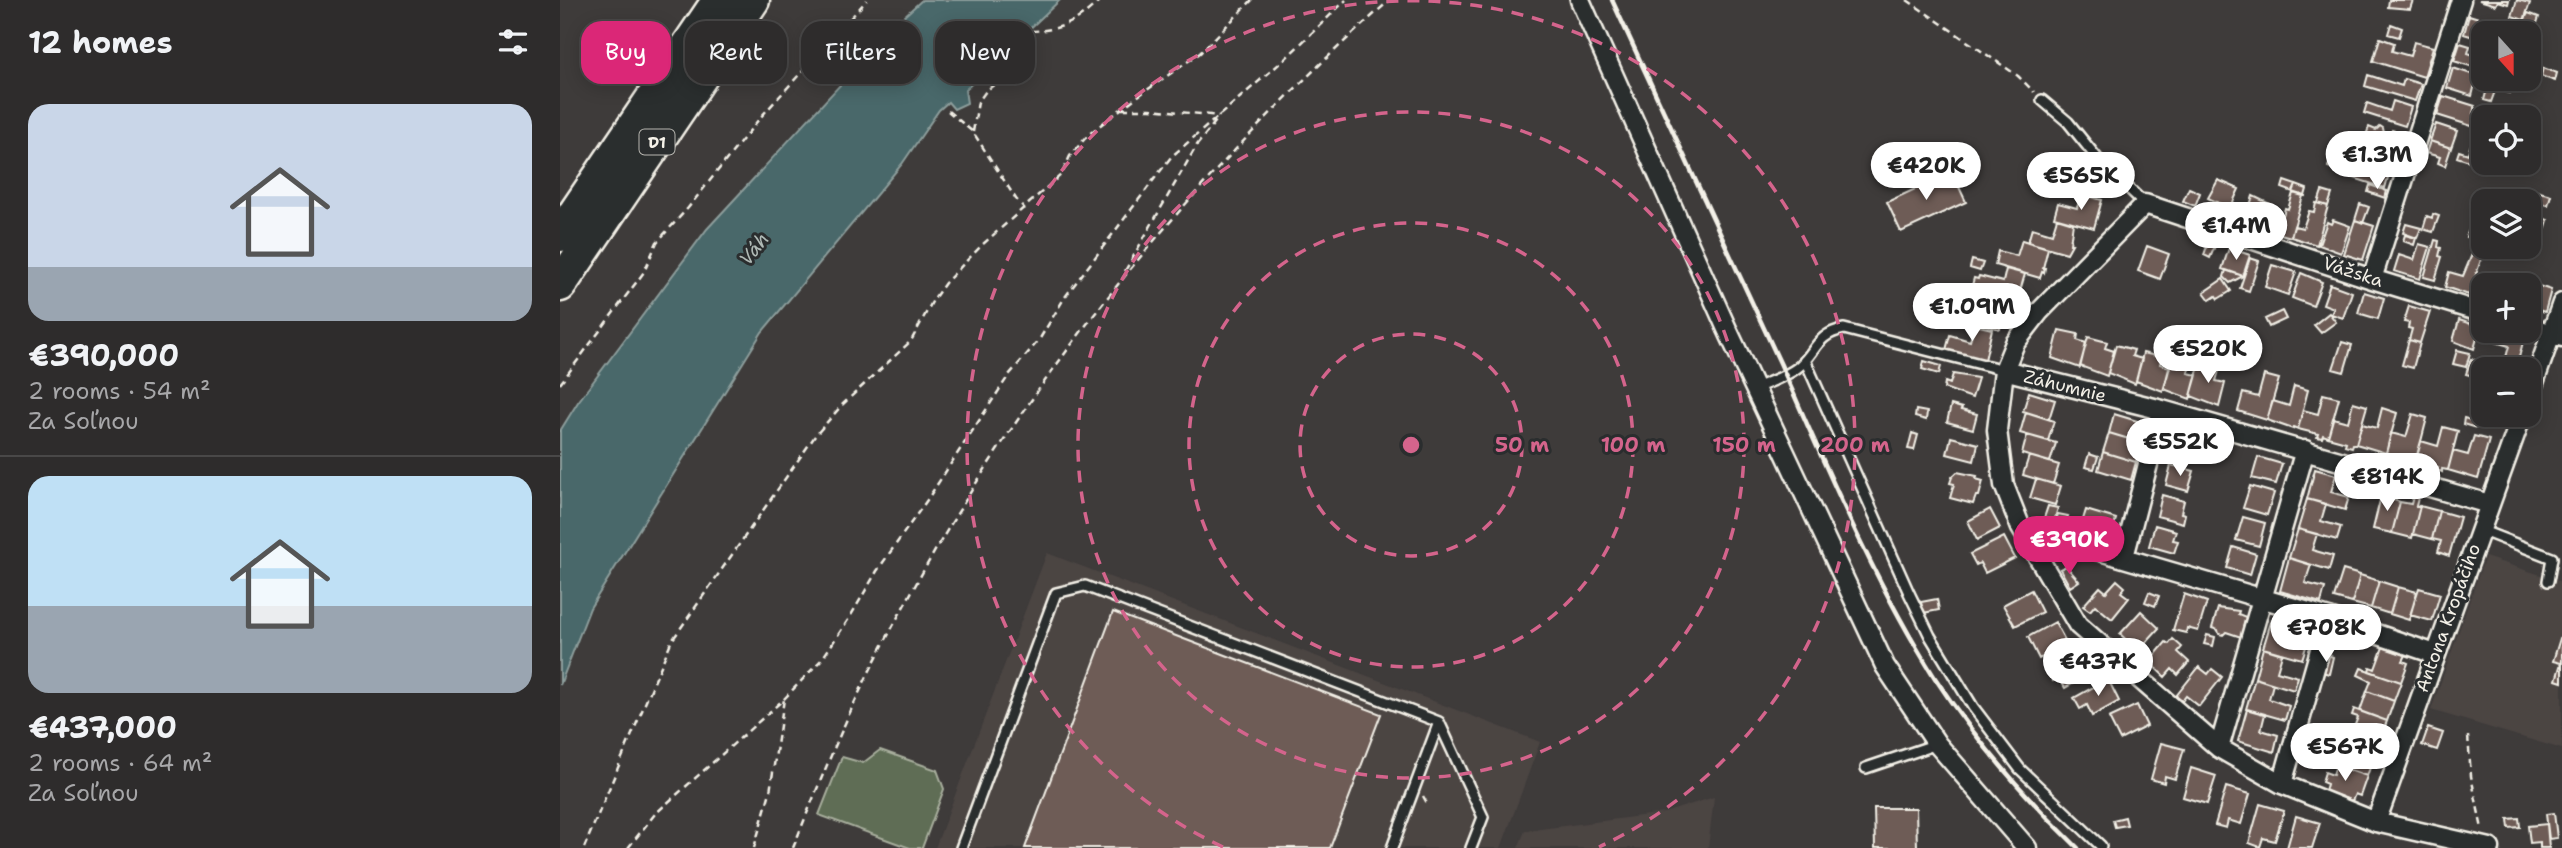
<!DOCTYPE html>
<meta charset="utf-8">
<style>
:root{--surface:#2e2c2c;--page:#363434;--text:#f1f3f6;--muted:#a7a7a9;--line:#494848;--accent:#db2777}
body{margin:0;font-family:"Shantell Sans",sans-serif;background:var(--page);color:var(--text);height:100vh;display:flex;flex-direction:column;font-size:26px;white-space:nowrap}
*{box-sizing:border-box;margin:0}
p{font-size:23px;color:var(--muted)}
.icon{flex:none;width:38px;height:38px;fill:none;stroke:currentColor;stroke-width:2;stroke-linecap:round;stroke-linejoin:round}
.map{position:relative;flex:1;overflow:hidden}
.details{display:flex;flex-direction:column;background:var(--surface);width:560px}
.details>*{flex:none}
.top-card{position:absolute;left:21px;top:21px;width:665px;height:63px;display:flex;gap:14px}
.needle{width:46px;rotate:159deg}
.buttons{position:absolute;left:1911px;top:21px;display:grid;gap:14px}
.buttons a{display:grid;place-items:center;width:70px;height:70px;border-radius:14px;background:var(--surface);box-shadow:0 4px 18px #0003,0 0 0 2px var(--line);font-size:35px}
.price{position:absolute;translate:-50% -60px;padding:0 16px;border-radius:24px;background:#fff;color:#222;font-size:23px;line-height:46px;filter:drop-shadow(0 2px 4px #0008)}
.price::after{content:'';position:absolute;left:50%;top:42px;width:21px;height:16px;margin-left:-10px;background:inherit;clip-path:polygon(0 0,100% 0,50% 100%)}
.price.active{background:var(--accent);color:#fff}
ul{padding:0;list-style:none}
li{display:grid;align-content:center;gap:14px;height:371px;padding:0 28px}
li+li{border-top:2px solid var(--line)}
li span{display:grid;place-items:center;height:217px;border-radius:21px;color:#555}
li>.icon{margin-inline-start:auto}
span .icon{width:126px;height:126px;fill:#fffc;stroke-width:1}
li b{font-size:30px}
h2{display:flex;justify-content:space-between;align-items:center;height:84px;padding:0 28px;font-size:30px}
.chip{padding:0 24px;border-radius:21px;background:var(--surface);box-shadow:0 4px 18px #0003,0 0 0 2px var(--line);font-size:24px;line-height:63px}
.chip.active{background:var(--accent);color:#fff}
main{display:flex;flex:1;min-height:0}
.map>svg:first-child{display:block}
.built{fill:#4c4543}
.green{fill:#5e6d55;stroke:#a9af9e;stroke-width:2}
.water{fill:#49676a;stroke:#8d9e9c;stroke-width:2}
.building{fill:#6e5c57;stroke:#f4f1e8;stroke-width:2}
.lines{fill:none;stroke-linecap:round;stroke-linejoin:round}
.lane-casing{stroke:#f4f1e8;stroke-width:14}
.street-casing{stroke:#f4f1e8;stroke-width:23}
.highway-casing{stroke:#f4f1e8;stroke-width:37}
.path{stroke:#f4f1e8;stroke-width:2.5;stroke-dasharray:7 5;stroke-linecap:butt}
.lane{stroke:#2a2d2e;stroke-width:9}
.street{stroke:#2a2d2e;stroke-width:18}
.highway{stroke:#2a2d2e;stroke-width:32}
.rail{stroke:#f4f1e8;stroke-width:4.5}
.ring{fill:none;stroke:#d4648c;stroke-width:3.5;stroke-dasharray:12 9}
.labels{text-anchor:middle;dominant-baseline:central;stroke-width:6;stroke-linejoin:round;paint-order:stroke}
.shield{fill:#2a2d2e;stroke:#b7b6b0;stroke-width:2}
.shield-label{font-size:16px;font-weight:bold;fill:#f4f1e8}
.street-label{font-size:18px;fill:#f4f1e8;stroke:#2a2d2e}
.water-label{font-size:19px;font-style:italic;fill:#b0bab6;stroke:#2a2d2e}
.centre{fill:#d4648c;stroke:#2a2d2e;stroke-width:3.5}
.ring-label{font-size:21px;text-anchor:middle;font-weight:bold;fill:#d4648c;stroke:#2a2d2e;stroke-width:6;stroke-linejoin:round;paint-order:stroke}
</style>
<main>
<section class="details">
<h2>12 homes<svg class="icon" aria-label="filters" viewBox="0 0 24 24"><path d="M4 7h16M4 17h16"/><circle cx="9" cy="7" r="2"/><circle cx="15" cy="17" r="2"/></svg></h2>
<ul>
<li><span style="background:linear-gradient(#c9d6e8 75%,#9aa5b1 0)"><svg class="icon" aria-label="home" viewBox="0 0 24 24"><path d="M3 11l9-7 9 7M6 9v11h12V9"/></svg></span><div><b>€390,000</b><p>2 rooms · 54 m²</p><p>Za Soľnou</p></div></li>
<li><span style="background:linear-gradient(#bfe0f5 60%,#9aa5b1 0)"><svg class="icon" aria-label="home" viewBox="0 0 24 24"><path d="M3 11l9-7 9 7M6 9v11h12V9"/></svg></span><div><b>€437,000</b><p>2 rooms · 64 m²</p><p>Za Soľnou</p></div></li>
</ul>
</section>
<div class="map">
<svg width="2002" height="848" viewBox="0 0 2002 848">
<rect width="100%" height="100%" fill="#3e3b3a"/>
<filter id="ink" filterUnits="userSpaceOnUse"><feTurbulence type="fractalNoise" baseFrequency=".0143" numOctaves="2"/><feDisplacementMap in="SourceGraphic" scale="14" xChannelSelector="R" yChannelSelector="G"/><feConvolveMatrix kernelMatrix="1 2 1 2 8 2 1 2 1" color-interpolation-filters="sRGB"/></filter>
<g filter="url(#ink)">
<path class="built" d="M487,553L980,742L941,848H375Z
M1925,557L2002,582V749L1871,710Z
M1154,797L1148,848H958L965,831L1104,813Z"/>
<path class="green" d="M320,750L377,770L384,789L362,848H350L259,815L282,757L303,763Z"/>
<path class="water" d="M362,0H500L405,90L407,103L394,109L388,102L379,110L342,164L202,332L30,608L0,685V431L18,402L147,229L342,18Z"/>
<path class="building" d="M1829,0H1853L1850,9L1828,7Z
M1919,0H1949L1948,4L1938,1L1936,5Z
M1957,0L1970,3L1964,20L1952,16Z
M1968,13L1979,17L1976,26L1964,21Z
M1909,15L1925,20L1922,29L1935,33H1923V40L1904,34Z
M1831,24L1842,28L1839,37L1828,34Z
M1964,24L1979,29L1977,38L1969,33H1961Z
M1820,38L1834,43L1832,51L1850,56L1854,42L1873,47L1864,77L1813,61Z
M1900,43L1910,46L1908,53L1920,57L1923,50V70L1894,61Z
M1893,68L1917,76L1912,96L1887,88Z
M1983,68L1997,73L1995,81L1981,76Z
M1808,75L1842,86L1844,79L1861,84L1855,101L1805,86Z
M1938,84L1951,88L1949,93L1937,90Z
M1927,89L1935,91L1931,102L1924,100Z
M1883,96L1915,106L1913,113L1925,117H1923L1921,129L1877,115Z
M1833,101L1851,107L1845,126L1804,113L1807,103L1830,111Z
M1876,124L1897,131L1891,148L1870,141Z
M1820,126L1823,128L1824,133L1830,135L1832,130L1842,133L1836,152L1804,141L1809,127L1816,130Z
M1914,136L1923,139L1921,157L1908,153Z
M1870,141L1891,148L1885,166L1878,163L1880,157L1866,153Z
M1802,149L1836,161L1833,171L1830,170L1825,188L1775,172L1776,170L1768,167L1771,157L1796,165Z
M1899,151L1921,158L1919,164L1897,157Z
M1392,172L1406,202L1341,232L1327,202Z
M1658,180L1679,189L1669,211L1662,208L1663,205L1648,198Z
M1724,181L1736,185L1733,192L1722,188Z
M1736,185L1747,189L1745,196L1733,192Z
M1810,185L1827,191L1825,198L1808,192Z
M1629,188L1640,193L1635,206L1623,201Z
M1972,190L1991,195L1988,205L1969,200Z
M1762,191L1772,194L1768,206L1758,203Z
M1733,193L1743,196L1731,237L1714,232L1719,215L1723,216L1725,208L1728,209Z
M1521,194L1542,200L1534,228L1494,217L1498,203L1517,208Z
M1693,196L1712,205L1706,224L1686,218Z
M1756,203L1768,206L1757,245L1731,237L1734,226L1743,228L1749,211L1754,212Z
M1800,204L1809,207L1803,223L1795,220Z
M1969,213L1988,220L1978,253L1955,247H1969Z
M1873,214L1879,216L1873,232L1863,229L1867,216L1872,218Z
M1497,218L1513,223L1510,244H1512L1507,253L1468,242L1472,228L1492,234Z
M1773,220L1790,226L1781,253L1759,245L1767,222L1771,224Z
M1795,220L1814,226L1803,260L1784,254Z
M1912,223L1920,226L1915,240L1906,237Z
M1846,224L1861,228L1857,238L1843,233Z
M1845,235L1856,238L1854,245L1843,241Z
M1462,240L1488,248L1483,268H1485L1484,273L1482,272L1480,278L1435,265L1438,251L1457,256Z
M1875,240L1879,241L1878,247L1881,248L1879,256L1882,257L1875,280L1864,277Z
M1648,243L1655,246L1650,258L1644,255Z
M1859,244L1870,247L1860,279L1834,271L1839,255L1854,260Z
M1587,246L1609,254L1600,279L1578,271Z
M1937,247H1950L1947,257L1936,254Z
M1669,248L1690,255L1683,276L1662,269Z
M1913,252L1923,254L1909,295L1885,287L1889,272L1903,276Z
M1690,258L1699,261L1689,291L1680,288Z
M1412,260L1423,263L1420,271L1410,268Z
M1712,265L1736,272L1728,295L1705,287Z
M1446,269L1465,274L1457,301L1411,289L1414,278L1418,279L1419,276L1443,282Z
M1666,270L1683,276L1670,283L1664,277Z
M1741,273L1762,282L1753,306L1732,298Z
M1939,273L1991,290L1985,312L1969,307V285H1935Z
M1663,279L1671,291L1658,299L1656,296L1650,300L1644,292Z
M1770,284L1792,292L1783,318L1771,314L1774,308L1763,304Z
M1804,292L1824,298L1818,319L1798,313Z
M1427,293L1448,299L1443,320L1445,321L1444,325L1441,324L1440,329L1396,317L1400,303L1423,310L1426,301L1421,300V295Z
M1849,306L1870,312L1860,343L1849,340L1852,329L1848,328L1849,323L1844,322Z
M1722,311L1726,319L1709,327L1705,319Z
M1769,313L1776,322L1761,333L1754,325Z
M1899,320L1920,327L1914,349L1893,341Z
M1415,325L1432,329L1425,360L1386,350L1390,335L1410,341Z
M1499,330L1518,334L1517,340L1526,343L1520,368L1492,358Z
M1934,331L1964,338L1956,369H1943L1949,346L1932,341Z
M1528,337L1547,342L1545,348L1554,351L1547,376L1520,366Z
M1849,340L1860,343L1853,368L1842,365Z
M1782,342L1792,345L1784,372L1773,369Z
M1556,345L1574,350L1572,356L1582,359L1575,384L1548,373Z
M1897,350L1910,353L1906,367L1893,364Z
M1583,353L1601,357L1600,364L1610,367L1603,391L1576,381Z
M1911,359L1918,361L1914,376L1906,374Z
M1611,360L1630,365L1628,373L1637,375L1630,399L1604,389Z
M1364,361L1381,366L1379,374L1362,369Z
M1640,362L1660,367L1656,381L1665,383L1659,407L1631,396Z
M1393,374L1418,378L1412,398L1384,388L1385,382L1390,384Z
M1704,375L1719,379L1707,420L1678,411L1683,393L1698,397Z
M1734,386L1748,390L1738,429L1733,427V429L1707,420L1713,401L1729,406Z
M1469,392L1495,400L1489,419L1463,411Z
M1763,394L1779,398L1768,437L1763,435L1762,438L1757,437L1758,434L1738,429L1743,410L1758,414Z
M1793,402L1807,406L1796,444H1793L1792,447L1785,445L1786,442L1768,437L1773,418L1788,422Z
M1391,405L1402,408L1401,410L1417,414L1413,429L1387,422Z
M1822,408L1837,413L1826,453L1796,444L1802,424L1817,428Z
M1356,410L1367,412L1366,420L1355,417Z
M1466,412L1494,421L1488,441L1460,433Z
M1554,414L1587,424L1582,443L1549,433Z
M1853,414L1867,418L1856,461L1826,453L1831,433L1846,437Z
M1904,418L1917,422L1916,428L1903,424Z
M1883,427L1898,431L1888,470L1882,469V472L1877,470L1878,468L1855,462L1861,441L1878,446Z
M1352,433L1358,435L1354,450L1348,449Z
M1549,433L1582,443L1576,462L1543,452Z
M1467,435L1496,443L1490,462L1462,454Z
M1620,435L1642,441L1637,462L1614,456Z
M1914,436L1929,440L1918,479L1888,470L1893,451L1908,455Z
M1391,437L1418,444L1414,461L1387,454Z
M1543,452L1576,462L1571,480L1538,470Z
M1529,454L1538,457L1534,469L1525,467Z
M1469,456L1499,465L1493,484L1463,475Z
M1698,457L1722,464L1716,484L1692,478Z
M1611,465L1634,471L1628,491L1606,485Z
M1755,469L1776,475L1771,492L1789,497L1785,510L1747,499Z
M1397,472L1417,476L1416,479L1423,481L1419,496H1416L1413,504L1390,498L1394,484L1390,483L1392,477Z
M1476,479L1501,486L1495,505L1470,498Z
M1690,486L1714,493L1707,515L1683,508Z
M1826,489L1833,490L1831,499L1840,502L1832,533L1813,529L1821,496L1824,497Z
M1602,495L1624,501L1621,513L1625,514L1623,523L1597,516Z
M1853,497L1858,498L1856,506H1860L1852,538L1832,533L1840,502L1851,504Z
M1747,499L1766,504L1761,521L1781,527L1777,540L1738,529Z
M1488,506L1498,508L1494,521L1484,518Z
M1860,506L1879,511L1872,539L1853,534Z
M1430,509L1440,528L1417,540L1408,521Z
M1526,510L1556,519L1550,538L1520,529Z
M1879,511L1900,517L1889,556L1878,552L1881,541L1872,539Z
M1498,514L1508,516L1504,527L1495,524Z
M1683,517L1705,523L1699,546L1676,540Z
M1595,525L1616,531L1613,540L1618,541L1614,553L1589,546Z
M1738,529L1757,534L1752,550L1773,556L1769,570L1729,558Z
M1444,537L1455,558L1425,573L1420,563L1416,565L1410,554Z
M1673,547L1696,554L1690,575L1667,568Z
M1729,558L1751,565L1745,583L1765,588L1761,603L1720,591Z
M1506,566L1519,581L1510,587L1500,569Z
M1783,570L1800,575L1792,603L1774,598Z
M1800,575L1819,581L1811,608L1792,603Z
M1557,580L1565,587L1561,592L1569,598L1552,619L1535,605L1530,611L1523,606L1540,587L1546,592Z
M1819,581L1838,587L1830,614L1811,608Z
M1838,587L1857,592L1849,620L1830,614Z
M1859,588L1880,594L1872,621L1850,615Z
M1471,590L1482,612L1455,626L1443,605Z
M1589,592L1599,596L1595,606L1585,602Z
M1624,594L1647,602L1638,631L1627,628L1626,633L1613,630Z
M1377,599L1379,610L1363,613L1361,602Z
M1658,608L1679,611L1678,614L1686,617L1681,637L1666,632L1663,635L1659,634L1658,630L1652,628Z
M1581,611L1599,628L1578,651L1560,634Z
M553,612L821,714L770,848H465Z
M1712,619L1733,625L1727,642L1746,647L1742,659L1703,648Z
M1495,622L1507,644L1479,659L1468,637Z
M2002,632V682L1996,680L2001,663L1993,661Z
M1647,635L1655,637L1653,646L1644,644Z
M1613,639L1622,647L1618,652L1629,662L1618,675L1612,669L1605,677L1589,662L1606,642L1609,644Z
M1823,647L1846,655L1843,661L1848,663L1841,682L1809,671L1810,667L1815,669Z
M1703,648L1722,654L1717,671L1738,677L1734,690L1695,678Z
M1521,652L1532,673L1505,688L1499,678L1493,681L1488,670Z
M1764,654L1773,657L1769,674L1759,671Z
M1639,667L1648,674L1652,669L1662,677L1639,706L1626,696L1622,701L1616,696Z
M1801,668L1841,682L1834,701L1807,691L1811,681L1798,675Z
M1695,678L1713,684L1709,699L1729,706L1725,720L1686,709Z
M1548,679L1559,701L1532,716L1527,705L1520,709L1514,698Z
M1807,691L1834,701L1827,721L1800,711Z
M1577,705L1587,726L1560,740L1549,718Z
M1687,709L1705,714L1701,730L1718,735L1714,752L1678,741Z
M1794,709L1827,721L1820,739L1793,730L1798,717L1792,715Z
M1785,727L1820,739L1813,759L1778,746Z
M1868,728L1883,733L1877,750L1862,745Z
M1601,743L1624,749L1615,779L1605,776L1604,783L1591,779Z
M1786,749L1813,759L1807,776L1780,767Z
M1776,765L1807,776L1800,796L1795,794L1792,801L1765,791L1767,784L1762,782L1765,772L1773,775Z
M1631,768L1656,776L1647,804L1623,797Z
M1666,787L1690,794L1681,824L1668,820L1666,828L1655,825Z
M1700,804L1724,811L1715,841L1703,838L1700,847L1689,843Z
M1314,808H1356L1357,848H1315Z
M1994,813L1997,838L1989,839L1986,814Z
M1736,816L1760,823L1752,848H1727Z
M1565,817L1567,825L1555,827L1553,820Z
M1959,818L1960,827L1949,828L1948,819Z
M1987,824L1989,848H1980V842L1970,843L1968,826Z"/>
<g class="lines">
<g class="lane-casing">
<path id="lane" d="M1482,100L1508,122L1537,158L1585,204
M1245,360L1349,593L1370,636L1413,707L1460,769L1541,846
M1196,388C1209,382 1225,377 1237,368C1256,354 1255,334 1284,329L1444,370
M1920,530L1992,558L1988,581
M1306,768L1377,744
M401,848L496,593L525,586L879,722L923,817L911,848
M832,848L879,722"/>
</g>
<g class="street-casing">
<path id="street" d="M1020,0L1167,329L1325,666L1377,744L1467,848
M1812,279L1901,0
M1923,313L1812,279L1585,204L1479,312L1455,343L1444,370L1437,430L1444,485L1461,528L1518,625L1659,748L1722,784L1816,822L1930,848
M1969,327L2002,337
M1444,370L1602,410L1929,504
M1969,397L2002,303
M1461,528L1769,618L1875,654
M1564,557L1602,410
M1659,748L1745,450
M1722,784L1769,618
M1816,822L1962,415"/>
</g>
<g class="highway-casing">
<path id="highway" d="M0,235L159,0
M0,285L193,0"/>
</g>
<path class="path" d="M1347,0L1458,76L1474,92
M562,109H590L660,116
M388,111L413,132L456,199L465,209
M413,132L418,102L426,91L474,53L465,41L471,31C503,30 517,22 540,0
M565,271L637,145L656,121
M0,384L84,272L97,242L128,208L199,119L307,0
M1908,736L1911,776L1922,829
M863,796L867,803
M24,848L111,642L255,436L282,405L351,341L373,300L385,283L422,245L502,174L510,156L529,134L574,99L640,53L692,0
M68,848L95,814L224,699L262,659L290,617L317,571L367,500L449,375L479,340L505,297L611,157L726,58L786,0
M194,848L210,792L224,699
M233,848C261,779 288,711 323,645C453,396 620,186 830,0"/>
<use href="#lane" class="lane"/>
<use href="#street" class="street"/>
<use href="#highway" class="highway"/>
<path class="rail" d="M1052,0C1108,122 1165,243 1221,365C1268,471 1313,580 1375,678C1416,741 1465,797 1518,848"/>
</g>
</g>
<g class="ring">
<circle cx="851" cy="445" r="111"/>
<circle cx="851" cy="445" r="222"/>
<circle cx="851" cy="445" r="333"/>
<path d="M663 847A444 444 0 1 1 1039 847"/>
</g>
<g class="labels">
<rect class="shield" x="79.5" y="129.5" width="35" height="25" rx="5"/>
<g class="shield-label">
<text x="97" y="142">D1</text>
</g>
<g class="street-label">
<text transform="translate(1793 272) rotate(18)">Vážska</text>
<text transform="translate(1505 386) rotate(14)">Záhumnie</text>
<text transform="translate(1888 618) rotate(-70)">Antona Kropáčiho</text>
</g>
<g class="water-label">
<text transform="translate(194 249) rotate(-52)">Váh</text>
</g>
</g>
<circle cx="851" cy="445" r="10" class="centre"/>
<g class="ring-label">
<text x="962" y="452">50 m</text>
<text x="1073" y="452">100 m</text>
<text x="1184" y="452">150 m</text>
<text x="1295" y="452">200 m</text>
</g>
</svg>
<div class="buttons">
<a><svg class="needle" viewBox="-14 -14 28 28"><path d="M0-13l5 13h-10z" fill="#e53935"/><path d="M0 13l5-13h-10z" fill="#a7a7a9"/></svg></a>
<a><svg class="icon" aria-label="locate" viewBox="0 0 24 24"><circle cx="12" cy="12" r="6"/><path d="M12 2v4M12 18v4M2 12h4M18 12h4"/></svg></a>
<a><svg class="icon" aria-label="layers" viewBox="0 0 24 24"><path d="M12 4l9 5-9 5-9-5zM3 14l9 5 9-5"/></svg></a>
<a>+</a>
<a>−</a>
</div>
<b class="price" style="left:1817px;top:191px">€1.3M</b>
<b class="price" style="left:1366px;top:202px">€420K</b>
<b class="price" style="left:1521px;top:212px">€565K</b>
<b class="price" style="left:1676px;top:262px">€1.4M</b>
<b class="price" style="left:1412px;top:343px">€1.09M</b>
<b class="price" style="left:1648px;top:385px">€520K</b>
<b class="price" style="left:1620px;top:478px">€552K</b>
<b class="price" style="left:1827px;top:513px">€814K</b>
<b class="price active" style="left:1509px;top:576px">€390K</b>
<b class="price" style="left:1766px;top:664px">€708K</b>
<b class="price" style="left:1538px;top:698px">€437K</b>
<b class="price" style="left:1785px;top:783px">€567K</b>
<div class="top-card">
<a class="chip active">Buy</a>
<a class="chip">Rent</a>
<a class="chip">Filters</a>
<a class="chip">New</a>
</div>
</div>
</main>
